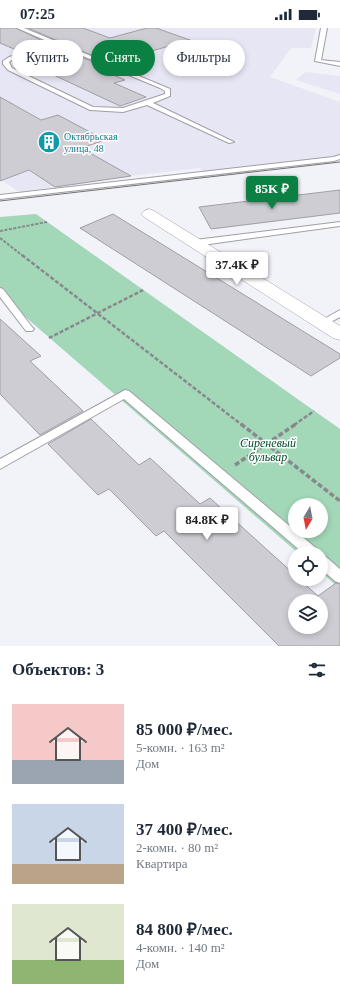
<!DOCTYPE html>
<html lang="ru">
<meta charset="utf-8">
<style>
:root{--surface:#fff;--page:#f2f2f3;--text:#1f2937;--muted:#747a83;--accent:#0b8043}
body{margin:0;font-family:"Times New Roman",serif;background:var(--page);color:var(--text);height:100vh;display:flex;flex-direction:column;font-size:15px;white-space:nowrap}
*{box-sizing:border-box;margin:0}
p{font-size:13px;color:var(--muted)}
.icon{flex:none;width:22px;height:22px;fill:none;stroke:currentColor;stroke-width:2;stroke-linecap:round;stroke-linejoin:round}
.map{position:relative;height:618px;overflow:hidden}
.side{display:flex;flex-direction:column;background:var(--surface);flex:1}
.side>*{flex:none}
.guide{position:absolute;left:12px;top:12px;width:316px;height:36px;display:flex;gap:8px}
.needle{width:26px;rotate:190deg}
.buttons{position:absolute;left:288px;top:470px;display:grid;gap:8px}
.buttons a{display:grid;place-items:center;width:40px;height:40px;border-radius:50%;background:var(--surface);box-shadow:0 2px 6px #0003;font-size:20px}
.price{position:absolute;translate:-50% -34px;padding:0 9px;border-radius:4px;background:#fff;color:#222;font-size:13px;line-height:26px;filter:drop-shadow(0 1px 2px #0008)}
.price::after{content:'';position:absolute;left:50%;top:24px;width:12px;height:9px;margin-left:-6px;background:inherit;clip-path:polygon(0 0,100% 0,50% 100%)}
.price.current{background:var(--accent);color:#fff}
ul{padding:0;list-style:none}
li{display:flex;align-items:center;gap:12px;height:100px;padding:0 12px}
li span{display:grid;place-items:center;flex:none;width:112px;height:80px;border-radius:0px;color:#555}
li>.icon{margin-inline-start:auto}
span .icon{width:48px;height:48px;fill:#fffc;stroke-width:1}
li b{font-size:17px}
h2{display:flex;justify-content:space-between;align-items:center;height:48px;padding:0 12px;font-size:17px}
.tag{padding:0 14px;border-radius:18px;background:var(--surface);box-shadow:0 2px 6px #0003;font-size:14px;line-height:36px}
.tag.current{background:var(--accent);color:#fff}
.status{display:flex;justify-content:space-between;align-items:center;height:28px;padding:0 20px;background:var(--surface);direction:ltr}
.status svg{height:11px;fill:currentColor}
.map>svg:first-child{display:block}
.built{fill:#e7e6f4}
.green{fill:#a2d7b7;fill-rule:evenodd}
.building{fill:#cfcdd4;stroke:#a09ea5;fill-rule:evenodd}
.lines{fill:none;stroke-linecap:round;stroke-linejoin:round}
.lane-casing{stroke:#a09fa6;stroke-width:2}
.street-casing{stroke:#a09fa6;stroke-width:1}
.path-far2{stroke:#88888d;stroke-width:2;stroke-dasharray:3 1.5;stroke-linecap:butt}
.path-far1{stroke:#88888d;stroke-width:2.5;stroke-dasharray:4 2;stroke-linecap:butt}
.path{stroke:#88888d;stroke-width:3.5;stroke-dasharray:5 2.5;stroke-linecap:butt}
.lane{fill:#fff;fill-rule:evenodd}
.street{fill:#fff;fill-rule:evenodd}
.tram{stroke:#727276;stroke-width:1}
.labels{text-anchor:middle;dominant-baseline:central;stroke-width:3;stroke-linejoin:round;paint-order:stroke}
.far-culture-label{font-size:10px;fill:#0d838f;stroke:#fff;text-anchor:start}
.park-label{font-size:12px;font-style:italic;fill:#004b2b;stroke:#fff}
</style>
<div class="status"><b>07:25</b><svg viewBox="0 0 49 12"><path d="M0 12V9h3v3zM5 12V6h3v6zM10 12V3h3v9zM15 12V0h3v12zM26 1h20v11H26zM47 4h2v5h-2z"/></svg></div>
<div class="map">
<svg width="340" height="618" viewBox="0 0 340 618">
<rect width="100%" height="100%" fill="#f2f2f9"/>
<path class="built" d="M0,0H316L311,20H291L270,49L340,74V131L206,147L200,140L131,148L19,164L0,151Z
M305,44L340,48V66L296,52Z"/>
<path class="green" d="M36,186L340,401V561L321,544V525H298L0,267V189ZM295,477H321V503H295Z"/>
<path class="building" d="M0,0H16L51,17L21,24L0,15Z
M28,0H83L110,10L147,0H156L190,12L110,35Z
M61,21L101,37L95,39L125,52L114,55L146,69L120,78L45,43L56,40L29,28Z
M0,69L41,92L58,87L105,112L81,120L131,148L55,159L29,142L0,153Z
M340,162V185L211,201L199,179Z
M113,186L340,326V330L311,348L80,200Z
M0,291L41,328L30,333L83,383L40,407L0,366Z
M91,391L139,437L150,430L200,476L210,470L295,547V551H299L318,568L336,555L340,556V618H279L164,503L156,508L109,461L98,467L48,416ZM295,573H321V599H295Z"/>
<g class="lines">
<g class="lane-casing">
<path id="lane" d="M17,0H24L170,61V68L153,75L234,114L229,115L147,77L123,84L90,82L8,42L3,36V33L9,29L56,17ZM61,19L160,60L165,63V66L123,80L93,79L12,40L9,34L13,31Z
M321,0H327L321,32L340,34V38L315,33Z
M340,127V131L334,133L0,171V167L333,129Z
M340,194V198L195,218L191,215L195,212Z
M0,260L3,261L32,299L34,301L32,303H26L0,269Z
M340,282V289L325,297H319L317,295Z
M125,362L129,363L317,521L319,525H303L124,371L0,441V431Z
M321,527L326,529L340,541V555L335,553L321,541Z"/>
</g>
<g class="street-casing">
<path id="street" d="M149,181L154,183L340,298V312L333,310L144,189L141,186L144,183Z"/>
</g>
<path class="path-far2" d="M0,203L47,194
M0,210L23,228"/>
<path class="path-far1" d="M22,227L242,397
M49,310L143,262
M294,397L314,383"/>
<path class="path" d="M241,396L340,473
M235,437L296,396"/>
<use href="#lane" class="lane"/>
<use href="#street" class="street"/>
<path class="tram" d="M0,173L340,134"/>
</g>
<defs>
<g id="building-disc" transform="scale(1.15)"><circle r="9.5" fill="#0f9aa8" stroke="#fff"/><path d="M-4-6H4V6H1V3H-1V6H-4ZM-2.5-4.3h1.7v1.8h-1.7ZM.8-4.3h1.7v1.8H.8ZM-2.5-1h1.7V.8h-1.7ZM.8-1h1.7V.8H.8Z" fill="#fff"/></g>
</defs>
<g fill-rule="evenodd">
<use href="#building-disc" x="49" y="114"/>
</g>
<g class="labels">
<g class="far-culture-label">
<text x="64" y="108">Октябрьская<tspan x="64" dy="12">улица, 48</tspan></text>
</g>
<g class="park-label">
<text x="268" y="415">Сиреневый<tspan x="268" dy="14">бульвар</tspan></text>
</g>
</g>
</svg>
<div class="buttons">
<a><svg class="needle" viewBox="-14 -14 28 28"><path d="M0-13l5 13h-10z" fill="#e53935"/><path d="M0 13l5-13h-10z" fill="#747a83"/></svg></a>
<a><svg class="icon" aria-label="locate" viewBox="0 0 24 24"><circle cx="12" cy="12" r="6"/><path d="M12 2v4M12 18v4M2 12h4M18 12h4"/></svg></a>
<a><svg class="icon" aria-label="layers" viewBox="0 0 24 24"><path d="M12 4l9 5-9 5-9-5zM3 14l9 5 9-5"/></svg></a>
</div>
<b class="price current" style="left:272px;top:182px">85K ₽</b>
<b class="price" style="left:237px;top:258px">37.4K ₽</b>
<b class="price" style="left:207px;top:513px">84.8K ₽</b>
<div class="guide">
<a class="tag">Купить</a>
<a class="tag current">Снять</a>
<a class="tag">Фильтры</a>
</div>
</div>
<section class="side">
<h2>Объектов: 3<svg class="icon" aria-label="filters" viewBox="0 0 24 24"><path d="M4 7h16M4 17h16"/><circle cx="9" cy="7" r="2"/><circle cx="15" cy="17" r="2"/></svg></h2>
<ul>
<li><span style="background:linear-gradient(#f6c9c9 70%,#9aa5b1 0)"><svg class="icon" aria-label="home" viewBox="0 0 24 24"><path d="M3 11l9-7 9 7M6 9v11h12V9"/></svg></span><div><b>85 000 ₽/мес.</b><p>5-комн. · 163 m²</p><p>Дом</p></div></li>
<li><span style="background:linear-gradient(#c9d6e8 75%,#b9a48a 0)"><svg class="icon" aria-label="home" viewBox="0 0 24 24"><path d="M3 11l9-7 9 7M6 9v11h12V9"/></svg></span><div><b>37 400 ₽/мес.</b><p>2-комн. · 80 m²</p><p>Квартира</p></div></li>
<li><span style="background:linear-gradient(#dfe7d0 70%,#8fb573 0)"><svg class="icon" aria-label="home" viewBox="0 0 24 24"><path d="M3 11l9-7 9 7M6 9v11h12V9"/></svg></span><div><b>84 800 ₽/мес.</b><p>4-комн. · 140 m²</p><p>Дом</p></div></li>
</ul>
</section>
